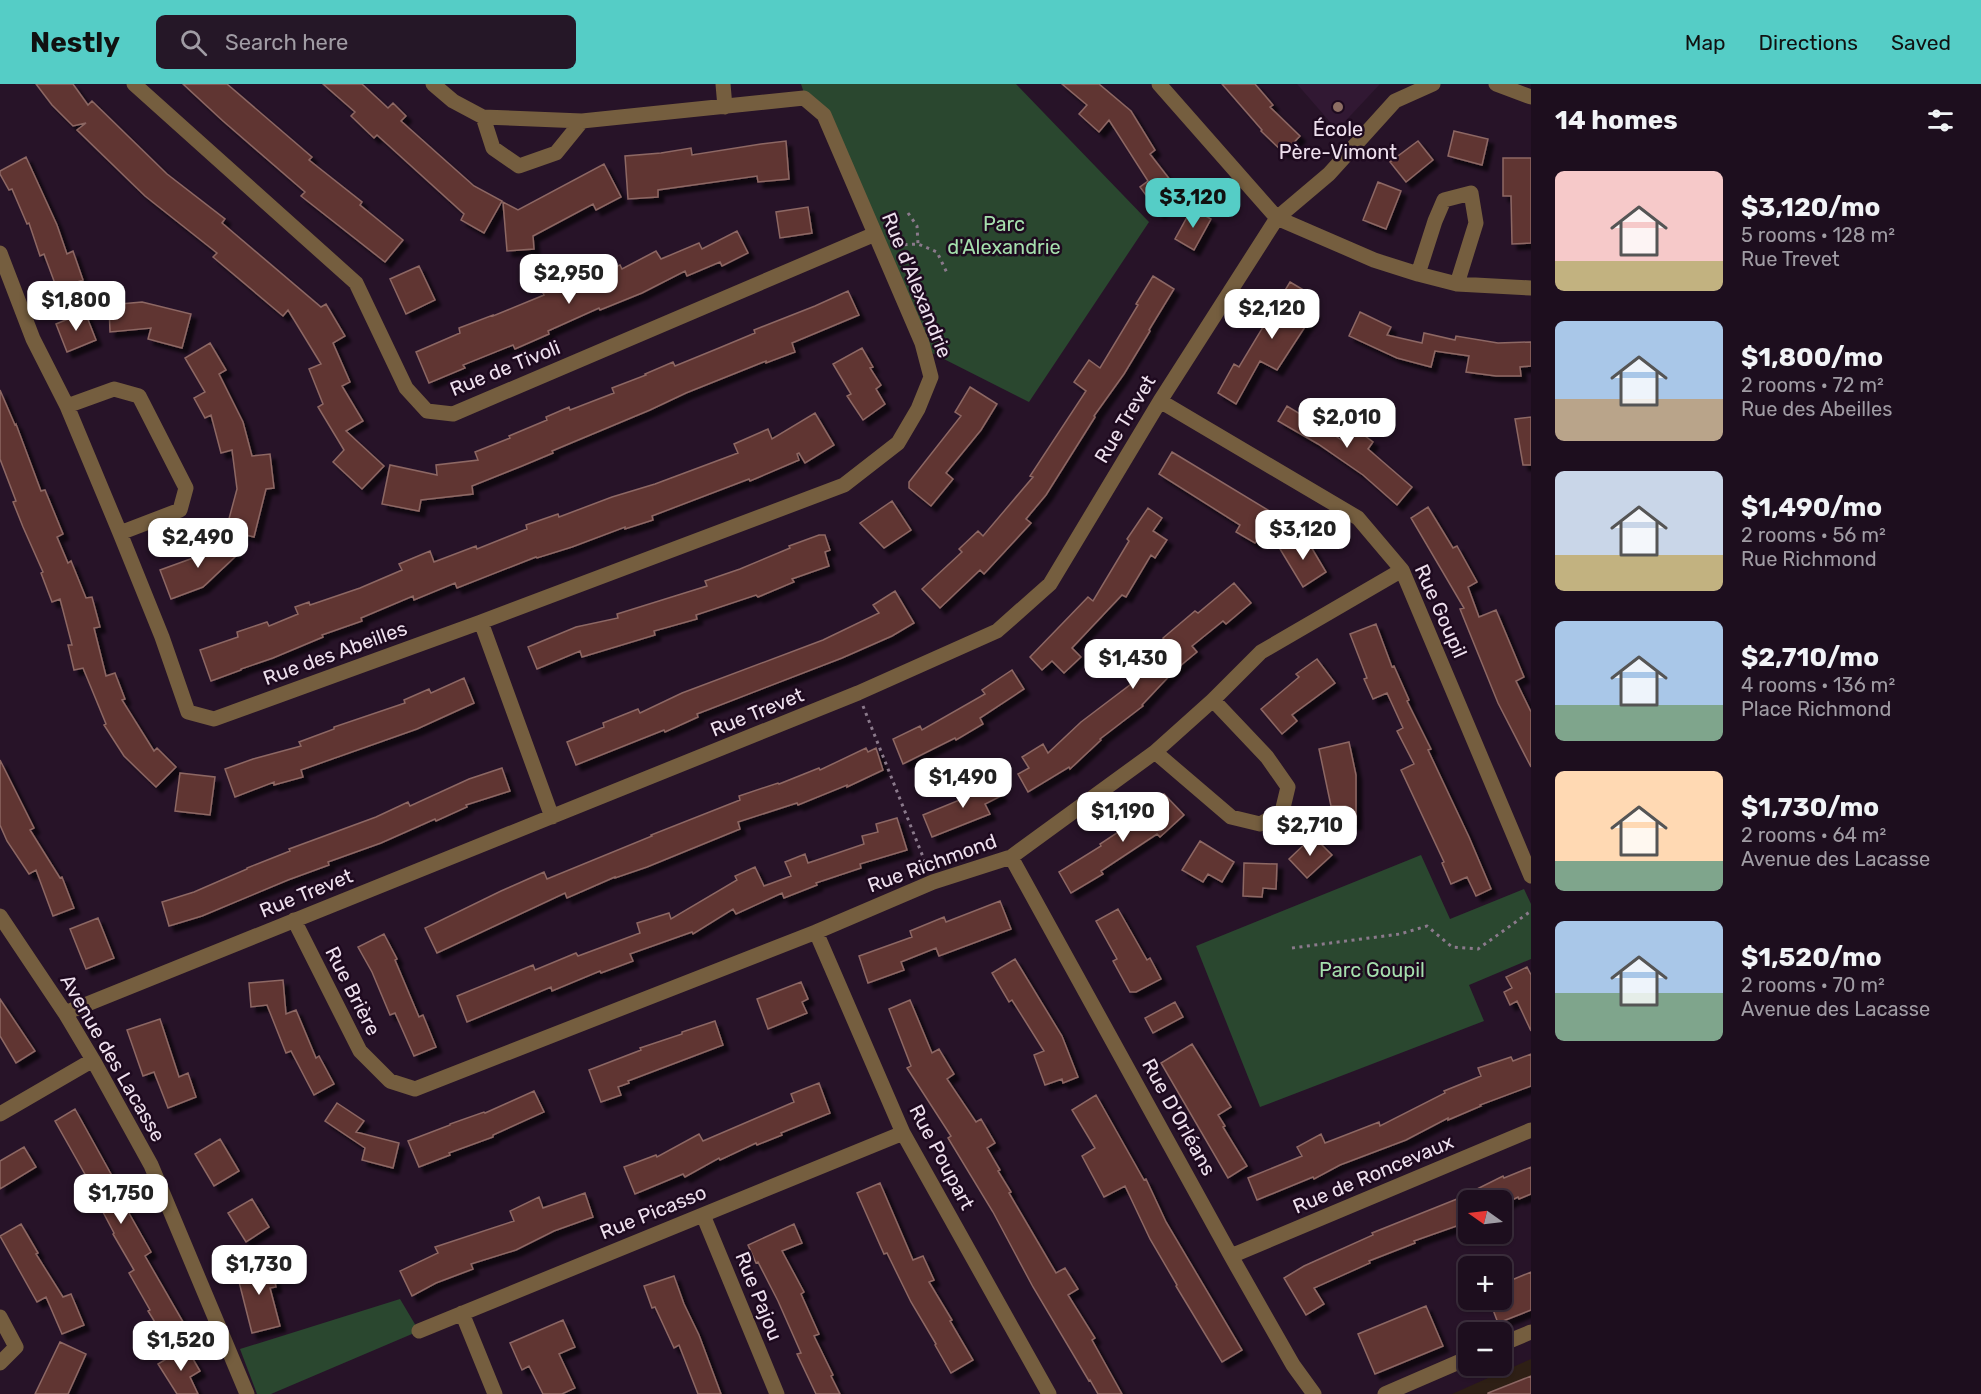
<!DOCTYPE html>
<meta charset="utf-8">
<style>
:root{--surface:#1d0e1e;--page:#251727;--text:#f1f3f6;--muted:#a09ca4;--line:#3b2e3c;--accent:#55cdc6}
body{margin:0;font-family:Rubik,sans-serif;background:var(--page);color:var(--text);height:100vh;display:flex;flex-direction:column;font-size:22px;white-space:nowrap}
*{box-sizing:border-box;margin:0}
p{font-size:20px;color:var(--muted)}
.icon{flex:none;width:33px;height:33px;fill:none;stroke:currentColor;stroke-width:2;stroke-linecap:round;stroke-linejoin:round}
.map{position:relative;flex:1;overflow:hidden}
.panel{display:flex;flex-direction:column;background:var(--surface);width:450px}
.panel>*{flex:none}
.needle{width:39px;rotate:284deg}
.fabs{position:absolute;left:1458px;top:1106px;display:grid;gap:12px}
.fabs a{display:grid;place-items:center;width:54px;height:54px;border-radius:9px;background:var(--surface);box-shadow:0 2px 4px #0004,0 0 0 2px var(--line);font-size:30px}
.price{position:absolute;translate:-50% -51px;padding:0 14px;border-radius:12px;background:#fff;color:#222;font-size:20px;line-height:39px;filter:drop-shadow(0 2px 3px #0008)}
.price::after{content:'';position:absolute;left:50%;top:36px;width:18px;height:14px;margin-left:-9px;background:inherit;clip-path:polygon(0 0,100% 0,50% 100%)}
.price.current{background:var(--accent);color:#111}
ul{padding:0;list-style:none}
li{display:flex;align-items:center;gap:18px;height:150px;padding:0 24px}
li span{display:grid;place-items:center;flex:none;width:168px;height:120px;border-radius:9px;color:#555}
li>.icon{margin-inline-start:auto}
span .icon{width:72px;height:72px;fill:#fffc;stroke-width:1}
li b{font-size:26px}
h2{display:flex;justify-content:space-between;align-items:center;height:72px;padding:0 24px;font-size:26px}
header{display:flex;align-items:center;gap:36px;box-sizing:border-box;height:84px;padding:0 30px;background:var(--accent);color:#111}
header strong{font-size:28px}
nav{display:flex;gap:33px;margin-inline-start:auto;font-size:21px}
.search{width:420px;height:54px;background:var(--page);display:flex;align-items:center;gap:15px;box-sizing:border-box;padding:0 21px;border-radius:9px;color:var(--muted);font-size:22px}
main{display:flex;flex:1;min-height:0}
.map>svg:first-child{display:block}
.commercial{fill:#2e1f15}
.built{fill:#311833}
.green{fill:#2a472f}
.building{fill:#603633;stroke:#8d6764;stroke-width:1.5;filter:url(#shadow)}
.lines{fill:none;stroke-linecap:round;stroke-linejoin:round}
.path{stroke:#8b7a8c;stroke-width:3;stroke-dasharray:3 4.5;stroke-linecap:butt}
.minor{stroke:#755e3f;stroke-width:15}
.education-dot{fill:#8d6e63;stroke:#1e0a1f;stroke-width:2}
.labels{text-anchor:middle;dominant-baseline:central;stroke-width:5;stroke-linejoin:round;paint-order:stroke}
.poi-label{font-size:20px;fill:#eee0ee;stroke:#1e0a1f}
.park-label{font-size:20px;fill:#a5dfad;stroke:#1e0a1f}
.street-label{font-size:20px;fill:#eee0ee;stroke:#1e0a1f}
</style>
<header>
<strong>Nestly</strong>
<div class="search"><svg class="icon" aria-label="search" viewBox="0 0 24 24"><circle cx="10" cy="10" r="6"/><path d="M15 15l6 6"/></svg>Search here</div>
<nav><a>Map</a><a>Directions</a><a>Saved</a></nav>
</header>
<main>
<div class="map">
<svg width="1531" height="1310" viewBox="0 0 1531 1310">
<defs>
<filter id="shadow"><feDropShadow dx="5.5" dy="5.5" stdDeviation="1.5" flood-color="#0009"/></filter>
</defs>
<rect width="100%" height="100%" fill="#271328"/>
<path class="commercial" d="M1531,1275V1310H1452Z"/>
<path class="built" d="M1297,0H1380L1337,46Z"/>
<path class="green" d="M801,0H1016L1149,138L1029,318L932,269L829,33L804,9Z
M1421,771L1450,835L1524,805L1531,820V875L1469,901L1484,937L1260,1023L1196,862Z
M400,1215L419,1247L271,1310H257L240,1265Z"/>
<path class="building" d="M36,0H73L88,21L92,17L167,90L225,135L222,139L321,223L326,220L345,252L333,259L350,298L342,302L363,337L346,347L384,382L362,405L333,378L344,366L318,323L323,320L309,285L321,280L288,226L283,232L213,173L217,169L145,112L77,46L86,39L73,42L52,21Z
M183,0H227L312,73L309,76L362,118L360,121L403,156L385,178L301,112L305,108L223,37Z
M323,0H362L388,24L393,19L406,32L401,37L447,78L474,102L502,117L484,149L461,136L464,130L377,51L374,54L351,32L355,28Z
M1062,0H1099L1131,27L1155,66L1150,70L1182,111L1159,129L1140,103L1148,97L1109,36L1099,48L1079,30L1087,21Z
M1222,0H1255L1273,21L1270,23L1300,52L1284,69L1261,47L1262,46Z
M1454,47L1488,55L1482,81L1448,72Z
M786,57L789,95L758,98L757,92L658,106V113L628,115L625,72L661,69L691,64L692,71L761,60Z
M1418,57L1433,76L1406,98L1390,78Z
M26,73L57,141L67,170L73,167L83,196L57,205L44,170L40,172L29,139L27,140L12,105L9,106L0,90V87Z
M1503,74H1531V159L1512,160L1511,112H1503Z
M604,80L621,113L596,126L593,120L533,152L534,165L507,167L503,118L518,126Z
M1378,98L1401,107L1386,145L1363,136Z
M808,123L812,149L780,154L776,128Z
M1192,124L1211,135L1194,166L1175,155Z
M737,147L748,169L722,182L720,178L687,192L685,187L642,209L600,226L599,224L548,247L549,250L515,265L513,261L463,281L465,284L429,299L416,268L460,249L459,244L493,231V232L544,211L543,209L575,195L576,199L620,181L622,185L656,167L661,175L699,159L702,165Z
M419,182L435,216L406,230L390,195Z
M1153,192L1174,205L1149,246L1150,247L1124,290L1094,332L1095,333L1046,411L1026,435L1031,439L984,490L980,486L940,524L922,505L962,468L959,465L978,447L983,452L1033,393L1030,392L1086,307L1074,298L1089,276L1100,284L1138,221L1136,220Z
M1290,198L1312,211L1305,223L1314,229L1277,286L1260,277L1236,320L1218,309L1234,280L1239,283Z
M848,207L859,231L792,259L795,268L766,279V277L686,309L650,326L552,367L553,369L522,382L472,402L473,410L421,416L419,427L382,420L390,381L437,391L436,381L478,376L475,368L510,354L509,352L547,336L546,333L569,323L570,326L614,309L612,304L646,291L645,290L673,278L675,282L719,264L755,249L754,246L815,222Z
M142,218L191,230L182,264L148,255L151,244L110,248L109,221Z
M85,228L96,256L67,268L56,240Z
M1360,228L1391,243L1387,251L1422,259L1424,249L1455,256L1456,252L1498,259L1531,258V282L1520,283L1521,292H1496L1466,288L1469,272L1435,267L1431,283L1397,274L1349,252Z
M210,259L226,286L219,290L243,338L252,372L270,370L274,404L266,405L254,453L226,446L237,405L232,366L221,369L211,331L205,334L194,314L205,308L185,274Z
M862,264L873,283L870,284L881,301L876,305L885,320L863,336L847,312L851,310L833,280Z
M970,303L997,320L981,346L946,389L953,395L931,422L909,404V398L961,332L955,328Z
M0,306L15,341L16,340L41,407L45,406L63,450L57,453L68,479L71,477L86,514L92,513L100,543L94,544L106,592L115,589L125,615L122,616L154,667L157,664L176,683L156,703L124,672L104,641L106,640L83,584L74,586L68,561H72L60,515L52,518L41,489L43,488L23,443L13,418L16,417L0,375Z
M1308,315L1329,327L1321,342L1343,357L1353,343L1373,358L1368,365L1412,403L1397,421L1363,391L1318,360L1278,337L1287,322L1300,330Z
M815,329L834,361L805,379L799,369L797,370L799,376L750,397L749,395L652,432L653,436L625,445V443L572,463L537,474L536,473L457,504L455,499L414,516L413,512L361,534L362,537L322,551L323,553L273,574L241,585V586L211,597L200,566L238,553L237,548L267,538L269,542L298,530L295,523L309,518L310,521L360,504L402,486L399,480L430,467L434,478L476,462L477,465L527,445L526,441L558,430L559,433L612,413L655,400L738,369L734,360L768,345L772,355Z
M1531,333V381H1523L1515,335Z
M1172,368L1286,437L1274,456L1265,441L1255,459L1236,448L1240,441L1159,390Z
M892,417L911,446L884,464L860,439Z
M1428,423L1453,464L1457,462L1477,498L1468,503L1479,533L1496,526L1524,593L1516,597L1531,628V683L1498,619L1460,525L1464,524L1411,434Z
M1148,424L1162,434L1153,447L1167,456L1155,474L1151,471L1126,513L1122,511L1072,564L1081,573L1064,589L1052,577L1042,586L1030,573L1088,513L1093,517L1129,457L1127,455Z
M217,451L237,471L203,503L171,515L160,486L193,474Z
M819,451H825L830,466L825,468L829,482L792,495L794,498L758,513L756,511L696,531L697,535L654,547L655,551L582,573L580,567L537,585L528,563L576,543L618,534L617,530L707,502L705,497L740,485L790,464L789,462Z
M1304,451L1326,488L1303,503L1280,465Z
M1234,499L1251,519L1226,540L1223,537L1192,562L1197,568L1174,587L1142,621L1143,622L1100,655L1101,656L1070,685L1069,683L1028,708L1018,690L1029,684L1022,673L1043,660L1048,669L1081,638L1135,597L1131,594L1167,559L1163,554L1195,527L1198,529Z
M895,507L914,539L892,552L842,574L697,630L698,633L665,648L664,646L576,681L567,658L604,643L603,639L638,625L640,629L682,609L823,556L879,529L873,521Z
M1376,540L1392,583L1394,582L1409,616L1407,617L1431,665L1428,666L1469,753L1491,805L1476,812L1467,793L1451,800L1442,779L1444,778L1401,686L1414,680L1397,647L1403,644L1387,609L1373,615L1364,595L1367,594L1350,550Z
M1317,575L1335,599L1292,631L1297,637L1282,650L1261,625L1299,593L1296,590Z
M1012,586L1024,605L980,634L983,640L956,656L955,654L903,680L893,655L920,642L922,646L985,610L982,606Z
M464,594L474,619L417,645L301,686L303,693L274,701V698L235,713L225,685L253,675L301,662L299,658L334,645V643L405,619L404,616L429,605L431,609Z
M1349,658L1356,691V740H1326L1345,722H1331L1319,665Z
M866,664L868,668L876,664L883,686L847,703V701L798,721L797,719L738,738L740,745L647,783L615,794V793L567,814L565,809L437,869L425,844L501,807L544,788L547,795L652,752L651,751L740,716L739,712L778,699L779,700L819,684L820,686Z
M0,676L34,744L30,746L60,794L62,793L74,824L53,832L36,786L29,790L7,757L0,741Z
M502,684L510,707L466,721L467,723L436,737L435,735L381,759L328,778L329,781L288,796L202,832L169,842L162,818L194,808L247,785V784L290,767L289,765L376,733L408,718L410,722L469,695Z
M180,689L215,693L210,731L175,727Z
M991,693L1001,712L985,720L990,730L932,753L923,731L967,713L963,707Z
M1164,710L1184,731L1160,753L1157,750L1101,787L1103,790L1071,809L1059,788L1101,762L1100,760L1132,739Z
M897,734L907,766L860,780L861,784L816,799L817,801L784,814L782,809L736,830L733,825L693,850L692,848L630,870L633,877L601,889L600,887L552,907L551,903L467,938L457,912L533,881L535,886L576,869L578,872L640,849L637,839L669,829L671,835L737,796L735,792L755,783L764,802L791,792L785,778L805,770L808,779L864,760L862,752L878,748L876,740Z
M1313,752L1332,771L1307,794L1289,775Z
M1200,757L1234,778L1222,798L1208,790L1203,798L1182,786Z
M1244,779L1277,780L1276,805L1263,804L1262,813L1243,812Z
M1000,817L1011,845L939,872L936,864L901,878L904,886L868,899L859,872L912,853L910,847L944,833L946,838Z
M1118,825L1147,876L1150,874L1161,895L1136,908H1130L1113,877L1117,875L1096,837Z
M98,834L114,874L86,885L70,845Z
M384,850L397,875L395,876L419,933L423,931L436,963L414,972L395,929L390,931L372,888L358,863Z
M1015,875L1062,952L1078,993L1063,999L1062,995L1045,1001L1034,971L1044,967L1012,916L1009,918L992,889Z
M1527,883L1531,891V947L1517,917L1510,921L1504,908L1512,904L1506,893Z
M283,896L286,930L296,926L316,974L319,972L334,1000L314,1011L291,967L286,969L267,921L251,923L249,899Z
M801,898L808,915L802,918L807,929L768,945L757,915Z
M0,915L35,967L16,979L0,952Z
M910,916L932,969L939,965L954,990L947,995L976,1038L981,1035L995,1059L987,1064L1000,1086L998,1087L1011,1108L1009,1109L1056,1189L1065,1184L1078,1205L1068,1211L1095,1254L1092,1256L1122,1310H1098L1090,1296L1089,1297L1033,1203L993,1128L948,1054L951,1052L907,984L911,982L889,925Z
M1175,918L1183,933L1153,949L1145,934Z
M160,935L179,993L188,989L196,1013L168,1024L154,988L143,992L127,946Z
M715,937L723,961L628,997L629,999L618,1003L621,1011L601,1018L589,986L641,966L640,964L682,950V948Z
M1192,960L1231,1023L1218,1031L1225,1042L1223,1043L1247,1082L1228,1094L1161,979Z
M1531,970V1002L1480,1021L1481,1022L1448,1036V1034L1406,1056L1340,1081L1314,1095L1313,1093L1257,1116L1248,1094L1302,1072L1297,1063L1321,1050L1325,1059L1379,1038L1380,1042L1445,1009L1444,1007L1481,992L1478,984L1511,973L1513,977Z
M819,999L830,1029L781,1049L782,1051L757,1061L756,1059L720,1076L719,1074L685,1093L683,1090L635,1110L624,1083L656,1071L657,1073L699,1050L703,1057L794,1018L791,1010Z
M534,1007L544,1028L493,1051V1053L449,1069L450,1071L419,1083L408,1057L450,1041V1040L484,1028L485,1029Z
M1096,1011L1144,1096L1146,1095L1166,1138L1242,1266L1222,1278L1176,1202L1177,1201L1150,1155L1125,1102L1104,1113L1082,1072L1095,1064L1072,1026Z
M337,1019L364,1037L356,1048L399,1059L393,1084L362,1076L365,1064L325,1037Z
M75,1025L111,1090L108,1092L151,1168L145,1172L186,1243L166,1256L148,1227L150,1226L129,1189L134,1186L113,1150L114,1149L93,1109L95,1108L55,1037Z
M220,1055L239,1087L214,1102L195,1070Z
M24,1063L36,1083L0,1105V1077Z
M1531,1083V1110L1519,1115L1518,1113L1502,1121V1116H1468V1138L1414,1157L1415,1159L1369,1177L1370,1179L1314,1204L1324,1220L1306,1231L1284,1194L1304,1182L1373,1151L1372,1149L1457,1115L1503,1092L1504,1094Z
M880,1099L913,1176L923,1172L934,1196L929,1198L952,1236L950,1237L973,1276L951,1289L935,1261L936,1260L911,1218L887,1169L884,1170L857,1109Z
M585,1109L593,1133L554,1147L516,1166L471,1180L473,1185L436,1199L412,1212L400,1187L438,1169L435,1163L514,1137L510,1127L539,1113L543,1124Z
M252,1115L269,1143L246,1158L228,1129Z
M21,1140L38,1169L36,1170L63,1213L71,1210L84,1241L62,1250L46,1213L37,1218L0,1152Z
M794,1140L802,1159L782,1167L804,1208L801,1210L819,1250L814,1252L833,1291L831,1292L840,1310H816L797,1270L801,1269L778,1217L758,1178L756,1179L748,1161Z
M270,1177L276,1203L270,1204L280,1242L252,1249L236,1186Z
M1531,1188V1226L1498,1239L1489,1215H1502V1200Z
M674,1192L684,1220L699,1251L721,1310H698L679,1261L674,1264L655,1223L652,1224L644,1202Z
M1426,1222L1443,1262L1375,1290L1358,1250Z
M563,1236L575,1263L559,1270L575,1304L562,1310H543L529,1282L522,1286L510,1259Z
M60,1258L86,1270L68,1310H35Z
M186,1263L200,1287L190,1293L198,1310H177L158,1280Z
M1531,1292V1310H1488V1309Z"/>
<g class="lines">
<path class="path" d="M908,129L917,142L918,160
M897,161L918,160L937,168L948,191
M863,622L927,783
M1292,864L1400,850L1427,842L1452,863L1478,865L1531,827"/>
<path class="minor" d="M134,0L356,199L406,304L427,327L453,330L875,150
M433,0L453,17L483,33L582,37L804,14L824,31L922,259L931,293L918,325L898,359L844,401L481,538
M723,0L725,23
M1159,0L1277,134L1374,176L1418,190L1457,200L1531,204
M1496,0L1531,13
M483,33L493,64L519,82L556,69L582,37
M0,169L33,255L67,322L120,449L162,553L188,628L214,635L481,538L552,733
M1418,190L1435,137L1444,116L1471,109L1476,139L1457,200
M1160,317L1358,434L1402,486L1531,792
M67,322L114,305L139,312L186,404L180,426L120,449
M1155,668L1231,733L1260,740L1282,728L1288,703L1267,673L1213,616
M1011,773L1231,1172L1293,1281L1314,1310
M0,832L65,929L93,976L151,1081L247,1310
M294,836L360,967L390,997L415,1005L816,848L933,798L1011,773L1155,668L1213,616L1261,568L1402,486
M816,848L903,1049L1049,1310
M65,929L858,609L997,547L1050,500L1160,317L1277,134L1329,90L1395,17L1433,0
M0,1030L93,976
M703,1131L777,1310
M1231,1172L1531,1046
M462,1229L495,1310
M0,1233L16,1263L0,1279
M419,1247L903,1049
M1502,1260L1531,1248
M1385,1310L1468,1274"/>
</g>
<circle class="education-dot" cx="1338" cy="23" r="6"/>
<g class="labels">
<g class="poi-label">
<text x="1338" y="45">École<tspan x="1338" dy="23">Père-Vimont</tspan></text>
</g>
<g class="park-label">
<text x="1004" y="140">Parc<tspan x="1004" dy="23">d'Alexandrie</tspan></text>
<text x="1372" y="886">Parc Goupil</text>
</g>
<g class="street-label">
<text transform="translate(917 201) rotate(68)">Rue d'Alexandrie</text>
<text transform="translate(505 284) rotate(-22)">Rue de Tivoli</text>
<text transform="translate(1125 335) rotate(-59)">Rue Trevet</text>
<text transform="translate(1441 527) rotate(66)">Rue Goupil</text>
<text transform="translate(335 569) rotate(-20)">Rue des Abeilles</text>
<text transform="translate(757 628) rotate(-22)">Rue Trevet</text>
<text transform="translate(932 779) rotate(-20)">Rue Richmond</text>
<text transform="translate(306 809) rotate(-22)">Rue Trevet</text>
<text transform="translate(353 907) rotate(63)">Rue Brière</text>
<text transform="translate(113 974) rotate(60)">Avenue des Lacasse</text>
<text transform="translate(1179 1033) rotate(61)">Rue D'Orléans</text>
<text transform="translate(942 1073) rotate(62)">Rue Poupart</text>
<text transform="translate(1373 1090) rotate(-23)">Rue de Roncevaux</text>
<text transform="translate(653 1128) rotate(-22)">Rue Picasso</text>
<text transform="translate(759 1212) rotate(68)">Rue Pajou</text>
</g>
</g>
</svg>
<div class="fabs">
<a><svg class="needle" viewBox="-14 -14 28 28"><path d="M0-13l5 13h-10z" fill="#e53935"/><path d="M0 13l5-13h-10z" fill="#a09ca4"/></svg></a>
<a>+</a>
<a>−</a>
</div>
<b class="price current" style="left:1193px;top:145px">$3,120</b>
<b class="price" style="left:569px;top:221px">$2,950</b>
<b class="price" style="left:76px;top:248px">$1,800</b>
<b class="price" style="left:1272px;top:256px">$2,120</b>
<b class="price" style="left:1347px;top:365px">$2,010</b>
<b class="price" style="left:1303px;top:477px">$3,120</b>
<b class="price" style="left:198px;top:485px">$2,490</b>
<b class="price" style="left:1133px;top:606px">$1,430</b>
<b class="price" style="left:963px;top:725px">$1,490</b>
<b class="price" style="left:1123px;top:759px">$1,190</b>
<b class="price" style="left:1310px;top:773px">$2,710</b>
<b class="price" style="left:121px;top:1141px">$1,750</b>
<b class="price" style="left:259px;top:1212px">$1,730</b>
<b class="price" style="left:181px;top:1288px">$1,520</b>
</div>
<section class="panel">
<h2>14 homes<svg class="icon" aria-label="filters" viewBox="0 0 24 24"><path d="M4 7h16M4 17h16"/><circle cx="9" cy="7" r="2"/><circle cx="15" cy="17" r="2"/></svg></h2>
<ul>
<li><span style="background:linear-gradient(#f6c9c9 75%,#c2b280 0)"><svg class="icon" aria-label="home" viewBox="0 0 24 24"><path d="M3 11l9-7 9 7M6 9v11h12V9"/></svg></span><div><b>$3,120/mo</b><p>5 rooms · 128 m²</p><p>Rue Trevet</p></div></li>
<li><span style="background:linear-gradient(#a9c7e8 65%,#b9a48a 0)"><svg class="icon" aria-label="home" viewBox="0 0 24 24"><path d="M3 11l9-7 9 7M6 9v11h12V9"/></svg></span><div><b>$1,800/mo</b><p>2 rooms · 72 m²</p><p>Rue des Abeilles</p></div></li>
<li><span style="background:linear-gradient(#c9d6e8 70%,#c2b280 0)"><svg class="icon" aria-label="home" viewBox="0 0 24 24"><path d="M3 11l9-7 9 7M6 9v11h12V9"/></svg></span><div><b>$1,490/mo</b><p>2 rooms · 56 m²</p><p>Rue Richmond</p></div></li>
<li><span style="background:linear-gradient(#a9c7e8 70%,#7fa58c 0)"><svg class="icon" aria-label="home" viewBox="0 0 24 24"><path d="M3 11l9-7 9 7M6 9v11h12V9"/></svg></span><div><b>$2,710/mo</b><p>4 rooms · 136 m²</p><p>Place Richmond</p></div></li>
<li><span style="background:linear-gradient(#ffd9b3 75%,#7fa58c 0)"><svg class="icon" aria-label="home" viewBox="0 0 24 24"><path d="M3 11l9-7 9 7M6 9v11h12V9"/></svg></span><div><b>$1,730/mo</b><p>2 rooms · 64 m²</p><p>Avenue des Lacasse</p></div></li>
<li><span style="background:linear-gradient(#a9c7e8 60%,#7fa58c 0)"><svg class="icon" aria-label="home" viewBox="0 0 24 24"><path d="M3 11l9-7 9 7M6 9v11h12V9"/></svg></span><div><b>$1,520/mo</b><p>2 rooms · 70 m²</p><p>Avenue des Lacasse</p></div></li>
</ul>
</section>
</main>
